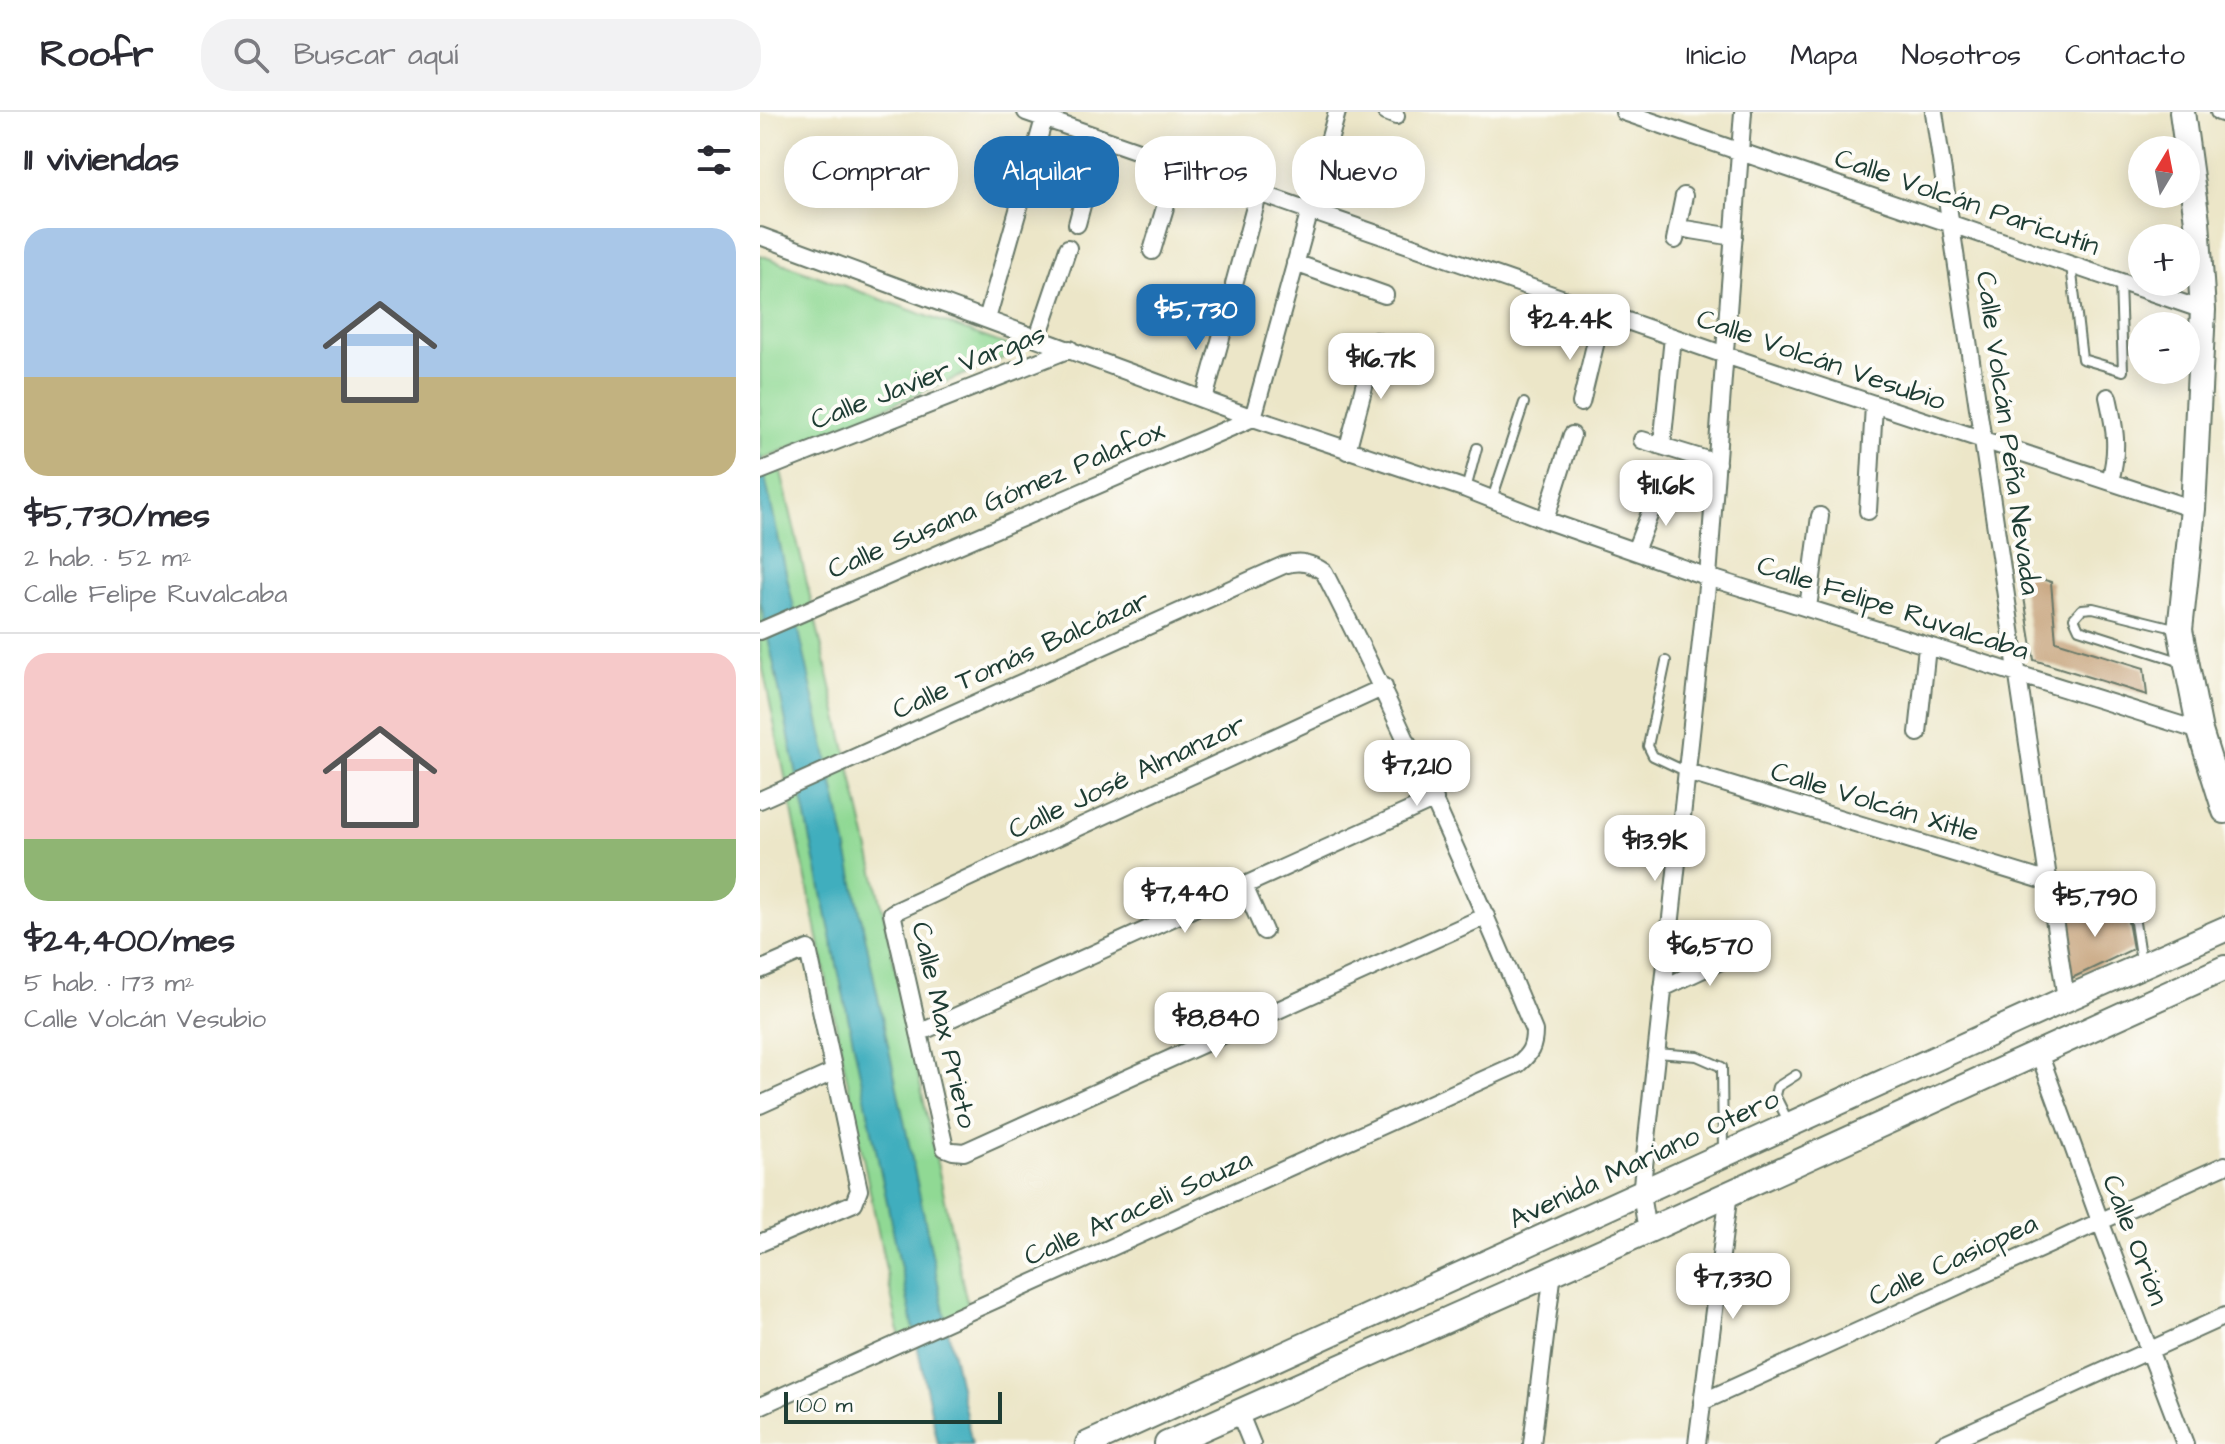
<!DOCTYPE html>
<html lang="es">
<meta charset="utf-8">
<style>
:root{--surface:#fff;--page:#f2f2f3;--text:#2b2b33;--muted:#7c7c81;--line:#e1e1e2;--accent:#1f6fb2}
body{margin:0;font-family:"Architects Daughter",sans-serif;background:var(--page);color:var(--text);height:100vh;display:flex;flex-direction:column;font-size:30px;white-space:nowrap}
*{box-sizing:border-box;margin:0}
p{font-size:26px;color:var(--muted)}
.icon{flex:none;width:44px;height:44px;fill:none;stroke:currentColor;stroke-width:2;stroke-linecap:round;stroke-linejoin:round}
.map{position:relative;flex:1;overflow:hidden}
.sheet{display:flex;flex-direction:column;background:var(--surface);width:760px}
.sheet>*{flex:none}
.hud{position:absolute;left:24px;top:24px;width:760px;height:72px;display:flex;gap:16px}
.needle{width:52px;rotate:10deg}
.buttons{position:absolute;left:1368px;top:24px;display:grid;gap:16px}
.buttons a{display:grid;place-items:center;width:72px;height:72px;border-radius:50%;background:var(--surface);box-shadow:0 4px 20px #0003;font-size:40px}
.scale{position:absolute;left:24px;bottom:20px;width:218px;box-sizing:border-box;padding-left:8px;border:4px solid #1f3d34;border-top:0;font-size:22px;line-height:28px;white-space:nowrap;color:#1f3d34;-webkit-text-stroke:6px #fdfcf7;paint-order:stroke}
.price{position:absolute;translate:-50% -68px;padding:0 18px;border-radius:16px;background:#fff;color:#222;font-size:26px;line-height:52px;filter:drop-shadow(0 2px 4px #0008)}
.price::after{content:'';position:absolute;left:50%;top:48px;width:24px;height:18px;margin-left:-12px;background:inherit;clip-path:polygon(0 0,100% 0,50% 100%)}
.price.selected{background:var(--accent);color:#fff}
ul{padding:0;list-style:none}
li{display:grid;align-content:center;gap:16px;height:424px;padding:0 24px}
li+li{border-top:2px solid var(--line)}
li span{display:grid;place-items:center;height:248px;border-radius:24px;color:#555}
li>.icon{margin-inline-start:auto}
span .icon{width:144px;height:144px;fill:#fffc;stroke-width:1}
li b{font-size:34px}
h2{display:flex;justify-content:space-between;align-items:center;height:96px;padding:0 24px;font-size:34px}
.pill{padding:0 28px;border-radius:32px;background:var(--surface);box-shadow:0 4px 20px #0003;font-size:28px;line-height:72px}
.pill.selected{background:var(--accent);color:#fff}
header{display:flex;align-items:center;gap:48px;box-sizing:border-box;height:112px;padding:0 40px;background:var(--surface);border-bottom:2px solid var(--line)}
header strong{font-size:38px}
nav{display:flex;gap:44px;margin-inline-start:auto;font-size:28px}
.search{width:560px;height:72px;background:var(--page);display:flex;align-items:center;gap:20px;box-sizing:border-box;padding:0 28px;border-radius:32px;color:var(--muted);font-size:30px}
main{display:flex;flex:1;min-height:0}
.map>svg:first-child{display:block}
.green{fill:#90d994;stroke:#588b64;stroke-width:2}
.water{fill:#40aebe;stroke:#307679;stroke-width:2}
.building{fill:#c4a078}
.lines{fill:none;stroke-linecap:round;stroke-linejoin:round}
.service-casing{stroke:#677868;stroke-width:12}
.minor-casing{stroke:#677868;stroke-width:20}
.primary-casing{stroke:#677868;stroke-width:28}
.service{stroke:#fff;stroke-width:8}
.minor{stroke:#fff;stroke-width:16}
.primary{stroke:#fff;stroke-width:24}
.labels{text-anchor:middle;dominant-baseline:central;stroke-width:8;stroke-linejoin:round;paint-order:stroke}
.street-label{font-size:28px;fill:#1f3d34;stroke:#fdfcf7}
</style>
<header>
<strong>Roofr</strong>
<div class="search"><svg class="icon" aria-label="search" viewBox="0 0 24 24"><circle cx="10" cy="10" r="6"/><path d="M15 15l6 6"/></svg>Buscar aquí</div>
<nav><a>Inicio</a><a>Mapa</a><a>Nosotros</a><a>Contacto</a></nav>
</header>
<main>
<section class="sheet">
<h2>11 viviendas<svg class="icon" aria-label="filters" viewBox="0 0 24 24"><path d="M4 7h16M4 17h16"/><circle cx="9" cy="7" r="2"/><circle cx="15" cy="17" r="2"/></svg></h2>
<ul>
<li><span style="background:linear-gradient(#a9c7e8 60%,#c2b280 0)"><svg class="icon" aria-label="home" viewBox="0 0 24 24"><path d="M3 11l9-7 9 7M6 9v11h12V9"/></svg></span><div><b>$5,730/mes</b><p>2 hab. · 52 m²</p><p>Calle Felipe Ruvalcaba</p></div></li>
<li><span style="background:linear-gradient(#f6c9c9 75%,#8fb573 0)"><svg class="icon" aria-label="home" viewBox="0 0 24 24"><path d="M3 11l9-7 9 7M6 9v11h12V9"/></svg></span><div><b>$24,400/mes</b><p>5 hab. · 173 m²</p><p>Calle Volcán Vesubio</p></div></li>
</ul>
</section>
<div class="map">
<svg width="1465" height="1332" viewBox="0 0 1465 1332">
<rect width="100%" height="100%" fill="#fdfcf7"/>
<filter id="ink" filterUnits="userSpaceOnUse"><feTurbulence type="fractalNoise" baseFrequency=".0125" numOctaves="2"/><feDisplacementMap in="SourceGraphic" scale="16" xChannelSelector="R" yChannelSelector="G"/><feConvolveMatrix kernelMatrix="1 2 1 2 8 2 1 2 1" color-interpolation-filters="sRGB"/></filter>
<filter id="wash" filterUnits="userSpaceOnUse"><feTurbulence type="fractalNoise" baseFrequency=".006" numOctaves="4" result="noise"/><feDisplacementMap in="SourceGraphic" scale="32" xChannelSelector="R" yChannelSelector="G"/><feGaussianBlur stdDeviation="1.8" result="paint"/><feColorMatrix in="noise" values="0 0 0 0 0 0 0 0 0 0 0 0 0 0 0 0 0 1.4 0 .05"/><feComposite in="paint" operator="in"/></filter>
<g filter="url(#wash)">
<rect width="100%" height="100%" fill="#ece6c8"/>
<path class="green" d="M0,143L249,234L251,243L0,348Z
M19,351L122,794L209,1200L140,1226L0,542V359Z"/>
<path class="water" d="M0,343L78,695L212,1332H178L0,487Z"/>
<g id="blocks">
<path class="building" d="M1260,460L1291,470L1296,529L1384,556L1387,583L1274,548Z
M1366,799L1373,837L1310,867L1302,803Z"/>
</g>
</g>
<g filter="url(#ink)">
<use href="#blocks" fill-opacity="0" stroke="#677868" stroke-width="2"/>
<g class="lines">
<g class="service-casing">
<path id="service" d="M1311,153L1322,247L1363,259L1360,170
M706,377L717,336
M732,387L764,291
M1418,517L1333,496L1322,497L1314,506L1319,517L1422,550
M906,549L888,634L893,644L927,660
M1293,798L1372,791L1381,850
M896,941L937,944L962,955L963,1040
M1028,1009L1015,983L1017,975L1036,963"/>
</g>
<g class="minor-casing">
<path id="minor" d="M266,0L965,243L1433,397
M626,0L636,4
M864,0L1443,198
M1174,0L1306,887
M1459,0L1465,2
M317,112L340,26
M919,116L974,125
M0,124L493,306L706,377L785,408L948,465L1440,619
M915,128L924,84
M392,139L418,52
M535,151L625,183
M474,172L499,80
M227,207L286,0
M278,225L308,136
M1348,285C1355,317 1359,336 1350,369
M444,287L467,204
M821,291L843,200
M882,328L957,351
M902,334L913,225
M587,339L616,229
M0,359L310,237
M1108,399L1114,293
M785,408L812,323
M875,439L899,378
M1048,496L1060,404
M0,519L493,306L577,0
M624,575L132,801L185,1036L193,1039L204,1040L726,804
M1158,621L1167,535
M927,660L1289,770
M0,688L524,453C540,448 551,451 564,460C641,610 709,763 774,919C774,935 770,942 758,952L0,1294
M484,774L504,819
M0,858L48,837L99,1078L94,1091L0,1131
M903,876L980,840
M159,921L675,687
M1279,941L1340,1109L1425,1332
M0,993L73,960
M887,1119L881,1082L948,465L983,0
M942,1290L1465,1053
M479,1300L492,1332
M772,1332L793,1159
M937,1332L969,1080
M1183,1332L1465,1204"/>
</g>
<g class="primary-casing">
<path id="primary" d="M1422,0L1437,109L1443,198L1433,397L1420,518L1440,619L1465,699
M328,1332L1306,887L1465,817
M407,1332L887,1119L1465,856"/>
</g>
<use href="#service" class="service"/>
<use href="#minor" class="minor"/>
<use href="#primary" class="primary"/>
</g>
</g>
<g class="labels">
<g class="street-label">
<text transform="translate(1207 90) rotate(19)">Calle Volcán Paricutín</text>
<text transform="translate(1061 248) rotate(19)">Calle Volcán Vesubio</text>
<text transform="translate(168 265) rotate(-21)">Calle Javier Vargas</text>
<text transform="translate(1248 321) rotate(82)">Calle Volcán Peña Nevada</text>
<text transform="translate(236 388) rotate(-23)">Calle Susana Gómez Palafox</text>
<text transform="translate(1133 496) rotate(18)">Calle Felipe Ruvalcaba</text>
<text transform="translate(261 543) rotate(-24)">Calle Tomás Balcázar</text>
<text transform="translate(367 665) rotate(-25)">Calle José Almanzor</text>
<text transform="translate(1115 690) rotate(17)">Calle Volcán Xitle</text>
<text transform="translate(184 913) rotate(77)">Calle Max Prieto</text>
<text transform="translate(884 1047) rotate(-25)">Avenida Mariano Otero</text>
<text transform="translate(378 1096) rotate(-24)">Calle Araceli Souza</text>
<text transform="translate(1375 1128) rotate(69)">Calle Orión</text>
<text transform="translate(1193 1148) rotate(-25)">Calle Casiopea</text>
</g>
</g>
</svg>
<div class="buttons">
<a><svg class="needle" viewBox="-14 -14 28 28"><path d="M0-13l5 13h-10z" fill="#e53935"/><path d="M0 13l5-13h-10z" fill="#7c7c81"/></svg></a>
<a>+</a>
<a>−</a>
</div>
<div class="scale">100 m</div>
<b class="price selected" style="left:436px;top:240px">$5,730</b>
<b class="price" style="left:810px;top:250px">$24.4K</b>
<b class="price" style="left:621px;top:289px">$16.7K</b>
<b class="price" style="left:906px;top:416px">$11.6K</b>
<b class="price" style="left:657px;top:696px">$7,210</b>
<b class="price" style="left:895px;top:771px">$13.9K</b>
<b class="price" style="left:425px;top:823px">$7,440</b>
<b class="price" style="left:1335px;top:827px">$5,790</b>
<b class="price" style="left:950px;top:876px">$6,570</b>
<b class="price" style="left:456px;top:948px">$8,840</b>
<b class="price" style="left:973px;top:1209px">$7,330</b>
<div class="hud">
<a class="pill">Comprar</a>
<a class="pill selected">Alquilar</a>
<a class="pill">Filtros</a>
<a class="pill">Nuevo</a>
</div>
</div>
</main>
